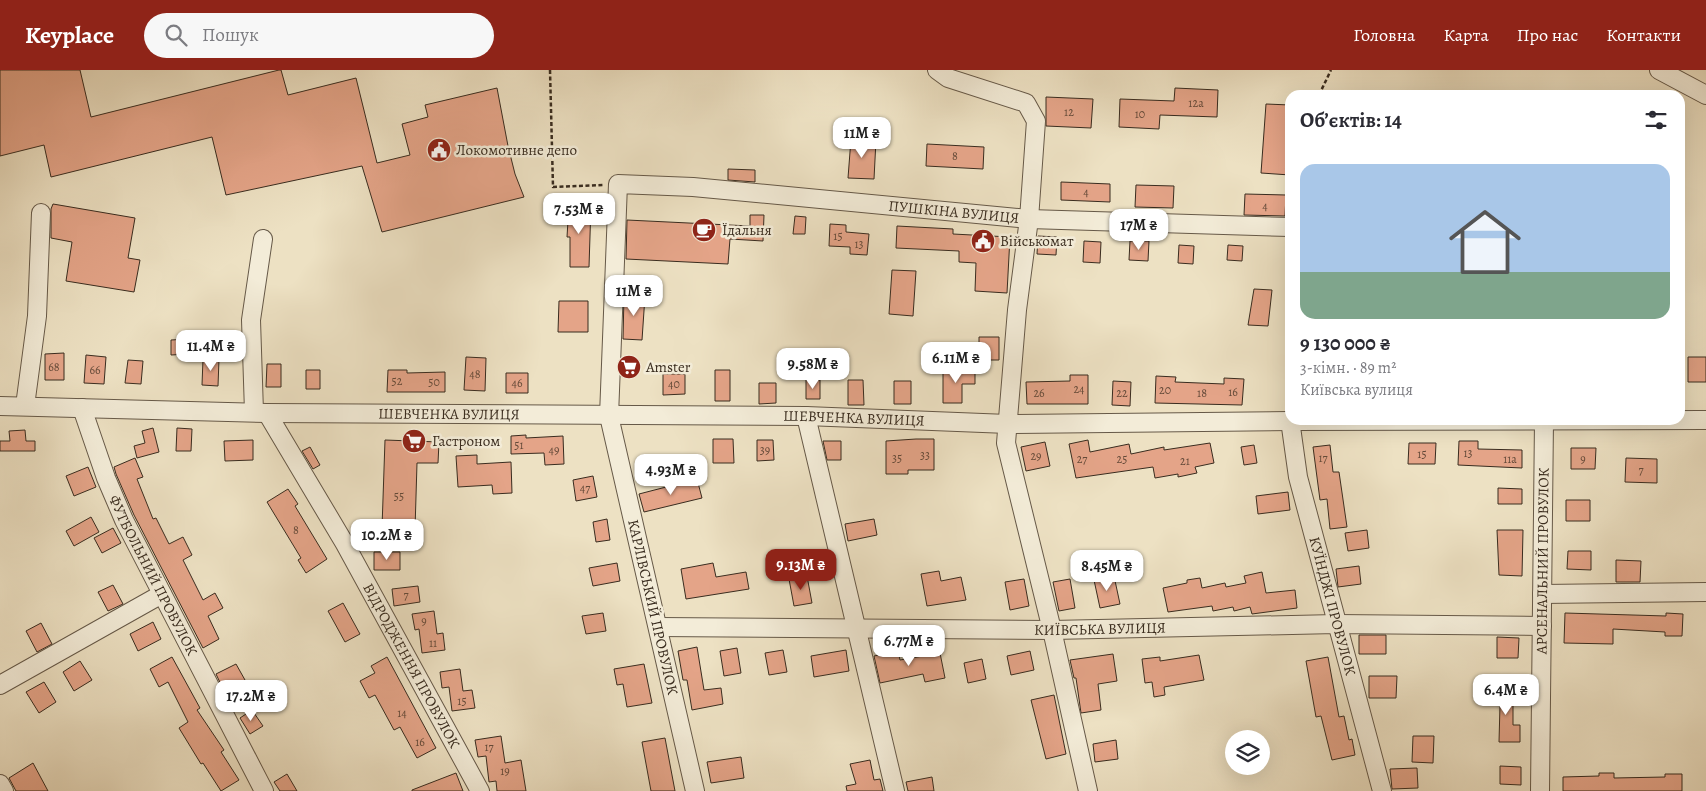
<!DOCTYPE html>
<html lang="uk">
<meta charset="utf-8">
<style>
:root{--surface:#fff;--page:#f7f7f7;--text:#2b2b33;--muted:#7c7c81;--line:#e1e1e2;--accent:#8f2418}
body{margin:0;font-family:Alegreya,serif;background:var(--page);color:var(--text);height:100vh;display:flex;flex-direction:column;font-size:19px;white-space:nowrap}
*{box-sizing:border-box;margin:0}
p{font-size:16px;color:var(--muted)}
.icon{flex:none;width:28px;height:28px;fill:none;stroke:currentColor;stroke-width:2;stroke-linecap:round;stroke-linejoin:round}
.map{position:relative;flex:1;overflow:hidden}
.sheet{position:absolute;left:1285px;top:20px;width:400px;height:335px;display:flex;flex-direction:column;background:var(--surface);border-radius:15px;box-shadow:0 5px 20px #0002}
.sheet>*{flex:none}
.fabs{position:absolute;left:1225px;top:660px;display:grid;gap:10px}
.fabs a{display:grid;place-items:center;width:45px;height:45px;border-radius:50%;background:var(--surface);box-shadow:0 5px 20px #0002;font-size:25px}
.price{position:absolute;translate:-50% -42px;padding:0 11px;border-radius:10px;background:#fff;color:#222;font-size:16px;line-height:32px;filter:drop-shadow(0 1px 2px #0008)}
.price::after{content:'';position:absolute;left:50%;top:30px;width:15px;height:11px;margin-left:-8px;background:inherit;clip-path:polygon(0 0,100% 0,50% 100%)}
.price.current{background:var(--accent);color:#fff}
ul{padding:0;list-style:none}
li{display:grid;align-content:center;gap:10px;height:265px;padding:0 15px}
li+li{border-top:1px solid var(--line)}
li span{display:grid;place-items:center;height:155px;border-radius:15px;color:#555}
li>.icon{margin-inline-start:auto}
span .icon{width:90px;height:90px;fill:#fffc;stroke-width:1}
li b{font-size:21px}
h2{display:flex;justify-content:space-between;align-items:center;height:60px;padding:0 15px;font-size:21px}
header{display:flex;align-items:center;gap:30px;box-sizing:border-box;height:70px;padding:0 25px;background:var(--accent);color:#fff}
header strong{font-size:24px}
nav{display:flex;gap:28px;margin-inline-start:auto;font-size:18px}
.search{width:350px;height:45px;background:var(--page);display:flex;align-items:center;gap:12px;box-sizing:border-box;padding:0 18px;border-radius:28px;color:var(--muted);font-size:19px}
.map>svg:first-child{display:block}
.building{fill:#e4a488;stroke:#392c1f}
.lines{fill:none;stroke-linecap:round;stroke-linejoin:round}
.minor-casing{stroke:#665948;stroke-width:20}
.path{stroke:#392c1f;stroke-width:2.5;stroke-dasharray:4 2.5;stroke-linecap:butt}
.minor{stroke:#f3ecd8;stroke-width:18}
.labels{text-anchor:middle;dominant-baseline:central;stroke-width:5;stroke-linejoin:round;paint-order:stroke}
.number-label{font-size:12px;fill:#644a39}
.poi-label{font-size:15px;fill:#392c1f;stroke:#f3ecd8;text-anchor:start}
.street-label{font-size:15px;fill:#392c1f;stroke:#f3ecd8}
</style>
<header>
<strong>Keyplace</strong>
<div class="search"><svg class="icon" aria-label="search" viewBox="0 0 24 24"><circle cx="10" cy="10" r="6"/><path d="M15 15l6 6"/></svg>Пошук</div>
<nav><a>Головна</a><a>Карта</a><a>Про нас</a><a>Контакти</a></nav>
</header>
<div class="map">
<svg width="1706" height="721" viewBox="0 0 1706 721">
<rect width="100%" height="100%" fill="#ede1c3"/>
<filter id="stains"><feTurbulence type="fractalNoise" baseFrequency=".004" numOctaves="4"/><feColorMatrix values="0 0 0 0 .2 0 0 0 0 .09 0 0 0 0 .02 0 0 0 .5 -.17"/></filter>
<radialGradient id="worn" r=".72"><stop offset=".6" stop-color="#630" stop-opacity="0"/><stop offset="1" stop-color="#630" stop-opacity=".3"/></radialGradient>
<path class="building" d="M0,0H80L91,47L279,0H281L288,25L356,8L377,93L410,85L402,54L428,47L425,35L497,18L508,76L515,104L524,127L382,162L362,96L226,125L212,67L51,107L44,75L0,86Z
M1175,18L1218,20L1217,47L1160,45L1159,59L1119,57L1120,29L1174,31Z
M1046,27L1093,29L1091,58L1046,56Z
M1266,34L1290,35V105L1261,103Z
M851,69L876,70L874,109L848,108Z
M927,74L984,77L983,99L926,96Z
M728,99L755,100V112L728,110Z
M1061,112L1110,114V132L1061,130Z
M1136,115L1174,116L1173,138L1135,137Z
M1245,124L1286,125L1285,146L1244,145Z
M53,134L135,148L128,188L140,190L134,222L66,211L72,172L51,168V139Z
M569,134L591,135L589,197H570V167H567Z
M750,145H764L763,171L730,169L728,194L626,189L627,150L750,156Z
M795,146L806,147L805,164H793Z
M830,154L846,155V162L869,164L867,185L850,184V177L829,176Z
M897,156L953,159V164L1010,167L1007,223L975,221L976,193L959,192V181L896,178Z
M1038,166L1057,167L1056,185L1037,184Z
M1084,171L1101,172L1100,193L1083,192Z
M1130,171H1149L1148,191L1129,190Z
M1179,175L1194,176L1193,194L1178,193Z
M1228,175L1243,176L1242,191L1227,190Z
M892,200L916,201L913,246L889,244Z
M1254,219L1272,220L1268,256L1248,255Z
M624,225L645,226L642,270L623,269Z
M559,231H588V262H558Z
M979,267H999V290H979Z
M189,269V284L171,285V270Z
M64,283V310H45V284Z
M86,285L106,287L104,314L84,313Z
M466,287L486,288L485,321L464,320Z
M1688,287H1706V312H1688Z
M203,289H219L218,316L202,315Z
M128,290L143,291L141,314L125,313Z
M267,294H281V317H266Z
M962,299L975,300V314H962V333H943V300Z
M306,300H320V319H306Z
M388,300H407V303L445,302V322H387Z
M715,300H730V331H715Z
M506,303H528V323H506Z
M663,304H685V324L663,325Z
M1070,305H1088V334H1027L1026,312L1070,311Z
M1156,306L1176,307L1175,312L1224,314V308L1244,309L1242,335L1155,333Z
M806,310H820V329H806Z
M848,310H863L864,335H848Z
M894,311H911V334H894Z
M1113,311L1131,312L1130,336L1112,335Z
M759,313H776V333L759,334Z
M153,358L159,382L137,388L134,376L145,373L142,361Z
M177,358L192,359L191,381H176Z
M25,360L26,371H35V381H0V371H10L9,361Z
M526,365V368L563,366L564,394L545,395L544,383L511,384V366Z
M713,369H733L734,393H713Z
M916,369H934V400H908V404H886V371Z
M253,370V390L225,391L224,371Z
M385,370L439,372L438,393H417L415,460L382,458Z
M757,370H773L774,390L757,391Z
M1088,370L1090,382L1129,374L1131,384L1164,377V380L1210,373L1214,393L1195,397L1197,403L1178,407V404L1155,408L1153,397L1076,408L1069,374Z
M823,371H841V390H827Z
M1459,371H1478V379L1522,380V398L1458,395Z
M1045,372L1050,396L1026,401L1021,377Z
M1409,373H1436L1435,394H1408Z
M1254,375L1257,393L1244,395L1241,377Z
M1330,375L1333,402H1339L1347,457L1330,459L1327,429L1320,430L1313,377Z
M310,377L320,395L313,399L302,381Z
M1571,378H1596L1595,399H1571Z
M477,385V394L511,392L512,423L493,424L492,415L458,417L456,386Z
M135,388L143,407L137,409L153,449L156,448L169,474L183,467L192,485L183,490L203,530L215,523L223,538L208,546L219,569L203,578L134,445L116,404L114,397Z
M1626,388L1657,389V413L1625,412Z
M88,397L96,417L74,426L66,406Z
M593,406L597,427L576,431L573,410Z
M697,409L702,428L644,442L639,424Z
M1498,418L1522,419V434H1498Z
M288,419L298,434L295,436L327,489L306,503L298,490L301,488L267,432Z
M1288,422L1290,440L1258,444L1256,426Z
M1566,430H1590V451H1566Z
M91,447L99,462L74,476L66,461Z
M607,449L610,470L596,472L593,452Z
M874,449L877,465L848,471L845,454Z
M113,458L121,473L102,483L94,468Z
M1367,460L1369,478L1348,481L1345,463Z
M1497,460H1523L1522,506L1499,505Z
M1568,481H1591V500L1567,499Z
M374,482H400V500H374Z
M1616,490L1641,491L1640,512H1616Z
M617,493L620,511L593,516L589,498Z
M713,493L716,507L746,502L749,519L686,529L681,499Z
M1359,496L1361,514L1338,517L1336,499Z
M939,501L941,511L961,507L966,530L927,536L921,504Z
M1262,502L1266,523L1295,520L1297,538L1252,544L1250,537L1234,541L1233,537L1213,541L1212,536L1168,542L1163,518L1187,513V510L1200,508L1202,518L1225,513L1226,517L1246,513L1244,506Z
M807,506L812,533L794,536L789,509Z
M1114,506L1120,534L1100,538L1094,510Z
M1024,509L1029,536L1010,540L1005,512Z
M1070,509L1075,538L1059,541L1053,512Z
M113,515L123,534L108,541L98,522Z
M418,516L420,532L394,536L392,519Z
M343,533L360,564L345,572L328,541Z
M434,541L437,564L443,563L445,580L422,583L419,559L415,560L412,544Z
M603,543L606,561L586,564L582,546Z
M1565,543L1666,546V543L1683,544L1682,566H1665V562L1613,559V574L1564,573Z
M153,552L161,569L138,581L130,564Z
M41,553L52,574L37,582L26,561Z
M1359,565H1386V584H1359Z
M1497,567L1519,568L1518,588H1497Z
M697,577L704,620L721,618L723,634L692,640L687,610H683L678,581Z
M737,578L741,603L724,606L720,581Z
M783,580L787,602L769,605L765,583Z
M846,580L849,601L814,607L811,586Z
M898,581L900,590L940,583L945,608L925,612L923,604L880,613L874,586Z
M1030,581L1034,600L1011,605L1007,586Z
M1113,584L1117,611L1098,614L1101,640L1081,643L1076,608H1074L1070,590Z
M1199,585L1204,610L1164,617L1165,625L1154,627L1152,612L1145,613L1142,589L1160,587V591Z
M172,587L200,638L197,640L224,680L221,682L239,710L221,721L203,693L201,694L179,658L188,652L168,612L159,617L150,599Z
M387,587L436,678L417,688L400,657L394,660L375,625L369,628L360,611L375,603L371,596Z
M1328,587L1339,647L1344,646L1349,670L1352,669L1355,685L1332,690L1321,646L1316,647L1306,591Z
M982,589L986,609L968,613L964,593Z
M80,591L92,610L74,621L63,602Z
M236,594L245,610L224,621L216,604Z
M644,594L652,633L627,637L623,614L617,615L614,599Z
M460,599L463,621L472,620L475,638L452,641L449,617L442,618L440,602Z
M1369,606H1397L1396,628H1369Z
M44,612L56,632L39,643L26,622Z
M1492,619H1513V655H1520V672H1499L1500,635H1492Z
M1054,625L1066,684L1046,689L1031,630Z
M252,640L263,656L250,664L240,648Z
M501,666L505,693L521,690L526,721H497L496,711L489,712L486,686L478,687L475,670Z
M1413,666H1434L1433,693L1412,692Z
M665,668L675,721H651L642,672Z
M1116,670L1118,689L1095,692L1093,674Z
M741,687L744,708L711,713L707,692Z
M870,690L874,710L880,709L883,721H847L846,716L856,714L850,694Z
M33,693L48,721H16L9,708Z
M1500,696L1521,697V715L1500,714Z
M1417,698L1418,718L1392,719L1390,699Z
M456,703L463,721H412V720Z
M1599,703H1614V708L1665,707V704H1682V721H1563V707L1599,706Z
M287,704L297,721H280L274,712Z
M932,707L934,721H908L906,712Z"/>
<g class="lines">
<g class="minor-casing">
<g id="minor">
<path d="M937,0L948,8L1026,33L1036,51L1029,149L1017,240L1006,373L1052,560L1088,721"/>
<path d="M1659,0L1706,25"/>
<path id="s1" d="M0,336L267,343L806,346L1008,354L1290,351L1706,350"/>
<path d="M25,336L37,246L41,143"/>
<path id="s2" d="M82,338L106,408L124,450L264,721"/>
<path d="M254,342L251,250L263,169"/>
<path id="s3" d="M267,343L345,474L480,721"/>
<path d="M806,346L895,721"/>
<path id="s4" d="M1290,350L1298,407L1382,721"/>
<path d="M1542,524L1706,522"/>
<path id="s5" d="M658,557L1052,560L1336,554L1542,556"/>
<path d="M0,615L162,524"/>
<path d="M0,714L4,721"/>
<path id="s6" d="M695,721L609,346L618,114L693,117L1029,149L1290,157"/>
<path id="s7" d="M1540,721L1544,350"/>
</g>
</g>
<path class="path" d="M550,0L553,117L604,115
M1319,25L1331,0"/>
<use href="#minor" class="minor"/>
</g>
<defs>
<g id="civic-disc" transform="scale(1.25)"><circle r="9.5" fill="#8f2418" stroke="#f3ecd8"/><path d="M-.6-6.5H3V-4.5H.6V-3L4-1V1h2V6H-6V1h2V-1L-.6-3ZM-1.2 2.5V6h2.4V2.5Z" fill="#fff"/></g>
<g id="cafe-disc" transform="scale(1.25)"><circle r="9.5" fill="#8f2418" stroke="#f3ecd8"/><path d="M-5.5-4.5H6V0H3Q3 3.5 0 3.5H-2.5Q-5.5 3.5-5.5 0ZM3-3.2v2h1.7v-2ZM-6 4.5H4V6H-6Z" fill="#fff"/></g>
<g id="supermarket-disc" transform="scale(1.25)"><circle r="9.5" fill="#8f2418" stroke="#f3ecd8"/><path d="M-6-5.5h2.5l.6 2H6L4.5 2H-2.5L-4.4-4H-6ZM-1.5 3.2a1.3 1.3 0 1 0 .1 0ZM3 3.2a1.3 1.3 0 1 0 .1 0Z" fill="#fff"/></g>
</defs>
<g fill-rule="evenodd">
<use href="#civic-disc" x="439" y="80"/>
<use href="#cafe-disc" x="704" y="160"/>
<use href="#civic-disc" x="983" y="171"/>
<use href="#supermarket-disc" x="629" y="297"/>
<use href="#supermarket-disc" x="414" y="371"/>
</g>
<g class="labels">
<g class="number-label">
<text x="1196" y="33">12а</text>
<text x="1069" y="42">12</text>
<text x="1140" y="44">10</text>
<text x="955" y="86">8</text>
<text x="1086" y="122">4</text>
<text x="1265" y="136">4</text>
<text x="838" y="166">15</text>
<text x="859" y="174">13</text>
<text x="54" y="297">68</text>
<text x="95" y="300">66</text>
<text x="475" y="304">48</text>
<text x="397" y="311">52</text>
<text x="434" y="312">50</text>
<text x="517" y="313">46</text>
<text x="674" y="314">40</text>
<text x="1079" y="319">24</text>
<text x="1165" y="320">20</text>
<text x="1233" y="322">16</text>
<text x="1039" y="323">26</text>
<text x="1122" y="323">22</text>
<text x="1202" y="323">18</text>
<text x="519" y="375">51</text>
<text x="554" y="380">49</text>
<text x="765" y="380">39</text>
<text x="1468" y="383">13</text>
<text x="1422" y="384">15</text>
<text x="925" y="385">33</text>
<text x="1036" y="386">29</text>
<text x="897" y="388">35</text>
<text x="1323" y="388">17</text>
<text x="1082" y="389">27</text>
<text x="1122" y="389">25</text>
<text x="1510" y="389">11а</text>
<text x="1583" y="389">9</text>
<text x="1185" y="391">21</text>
<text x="1641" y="400">7</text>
<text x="585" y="418">47</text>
<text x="399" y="426">55</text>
<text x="296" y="460">8</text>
<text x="406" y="525">7</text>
<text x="424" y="551">9</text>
<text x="433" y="573">11</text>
<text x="462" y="631">15</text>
<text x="402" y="643">14</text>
<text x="420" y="672">16</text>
<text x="489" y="677">17</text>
<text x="505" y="701">19</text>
</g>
<g class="poi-label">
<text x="456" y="80">Локомотивне депо</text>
<text x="722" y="160">Їдальня</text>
<text x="1000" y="171">Військомат</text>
<text x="646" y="297">Amster</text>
<text x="432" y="371">Гастроном</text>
</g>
<g class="street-label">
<text stroke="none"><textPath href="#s6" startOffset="954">ПУШКІНА ВУЛИЦЯ</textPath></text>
<text stroke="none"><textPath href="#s1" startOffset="449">ШЕВЧЕНКА ВУЛИЦЯ</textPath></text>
<text stroke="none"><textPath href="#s1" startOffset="854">ШЕВЧЕНКА ВУЛИЦЯ</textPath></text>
<text stroke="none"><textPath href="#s7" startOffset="230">АРСЕНАЛЬНИЙ ПРОВУЛОК</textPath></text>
<text stroke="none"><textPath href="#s2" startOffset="182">ФУТБОЛЬНИЙ ПРОВУЛОК</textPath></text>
<text stroke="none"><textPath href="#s4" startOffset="191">КУЇНДЖІ ПРОВУЛОК</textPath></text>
<text transform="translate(653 537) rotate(77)">КАРЛІВСЬКИЙ ПРОВУЛОК</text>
<text stroke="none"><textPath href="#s5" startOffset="442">КИЇВСЬКА ВУЛИЦЯ</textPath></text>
<text stroke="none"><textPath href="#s3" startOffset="291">ВІДРОДЖЕННЯ ПРОВУЛОК</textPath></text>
</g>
</g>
<rect width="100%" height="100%" filter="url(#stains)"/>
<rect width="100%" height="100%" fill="url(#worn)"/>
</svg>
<div class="fabs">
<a><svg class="icon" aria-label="layers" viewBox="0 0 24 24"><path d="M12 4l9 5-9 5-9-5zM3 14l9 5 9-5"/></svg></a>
</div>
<b class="price" style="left:862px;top:89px">11M ₴</b>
<b class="price" style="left:579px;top:165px">7.53M ₴</b>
<b class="price" style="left:1139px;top:181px">17M ₴</b>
<b class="price" style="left:634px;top:247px">11M ₴</b>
<b class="price" style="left:211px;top:302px">11.4M ₴</b>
<b class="price" style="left:956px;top:314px">6.11M ₴</b>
<b class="price" style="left:813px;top:320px">9.58M ₴</b>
<b class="price" style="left:671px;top:426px">4.93M ₴</b>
<b class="price" style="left:387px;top:491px">10.2M ₴</b>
<b class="price current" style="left:801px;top:521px">9.13M ₴</b>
<b class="price" style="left:1107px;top:522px">8.45M ₴</b>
<b class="price" style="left:909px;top:597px">6.77M ₴</b>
<b class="price" style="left:1506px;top:646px">6.4M ₴</b>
<b class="price" style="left:251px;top:652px">17.2M ₴</b>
<section class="sheet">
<h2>Об’єктів: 14<svg class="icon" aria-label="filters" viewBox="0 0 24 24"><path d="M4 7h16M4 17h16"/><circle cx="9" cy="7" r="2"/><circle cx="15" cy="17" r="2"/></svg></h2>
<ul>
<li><span style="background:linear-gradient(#a9c7e8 70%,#7fa58c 0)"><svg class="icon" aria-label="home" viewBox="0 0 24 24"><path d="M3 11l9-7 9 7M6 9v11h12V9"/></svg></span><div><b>9 130 000 ₴</b><p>3-кімн. · 89 m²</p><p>Київська вулиця</p></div></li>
</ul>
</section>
</div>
